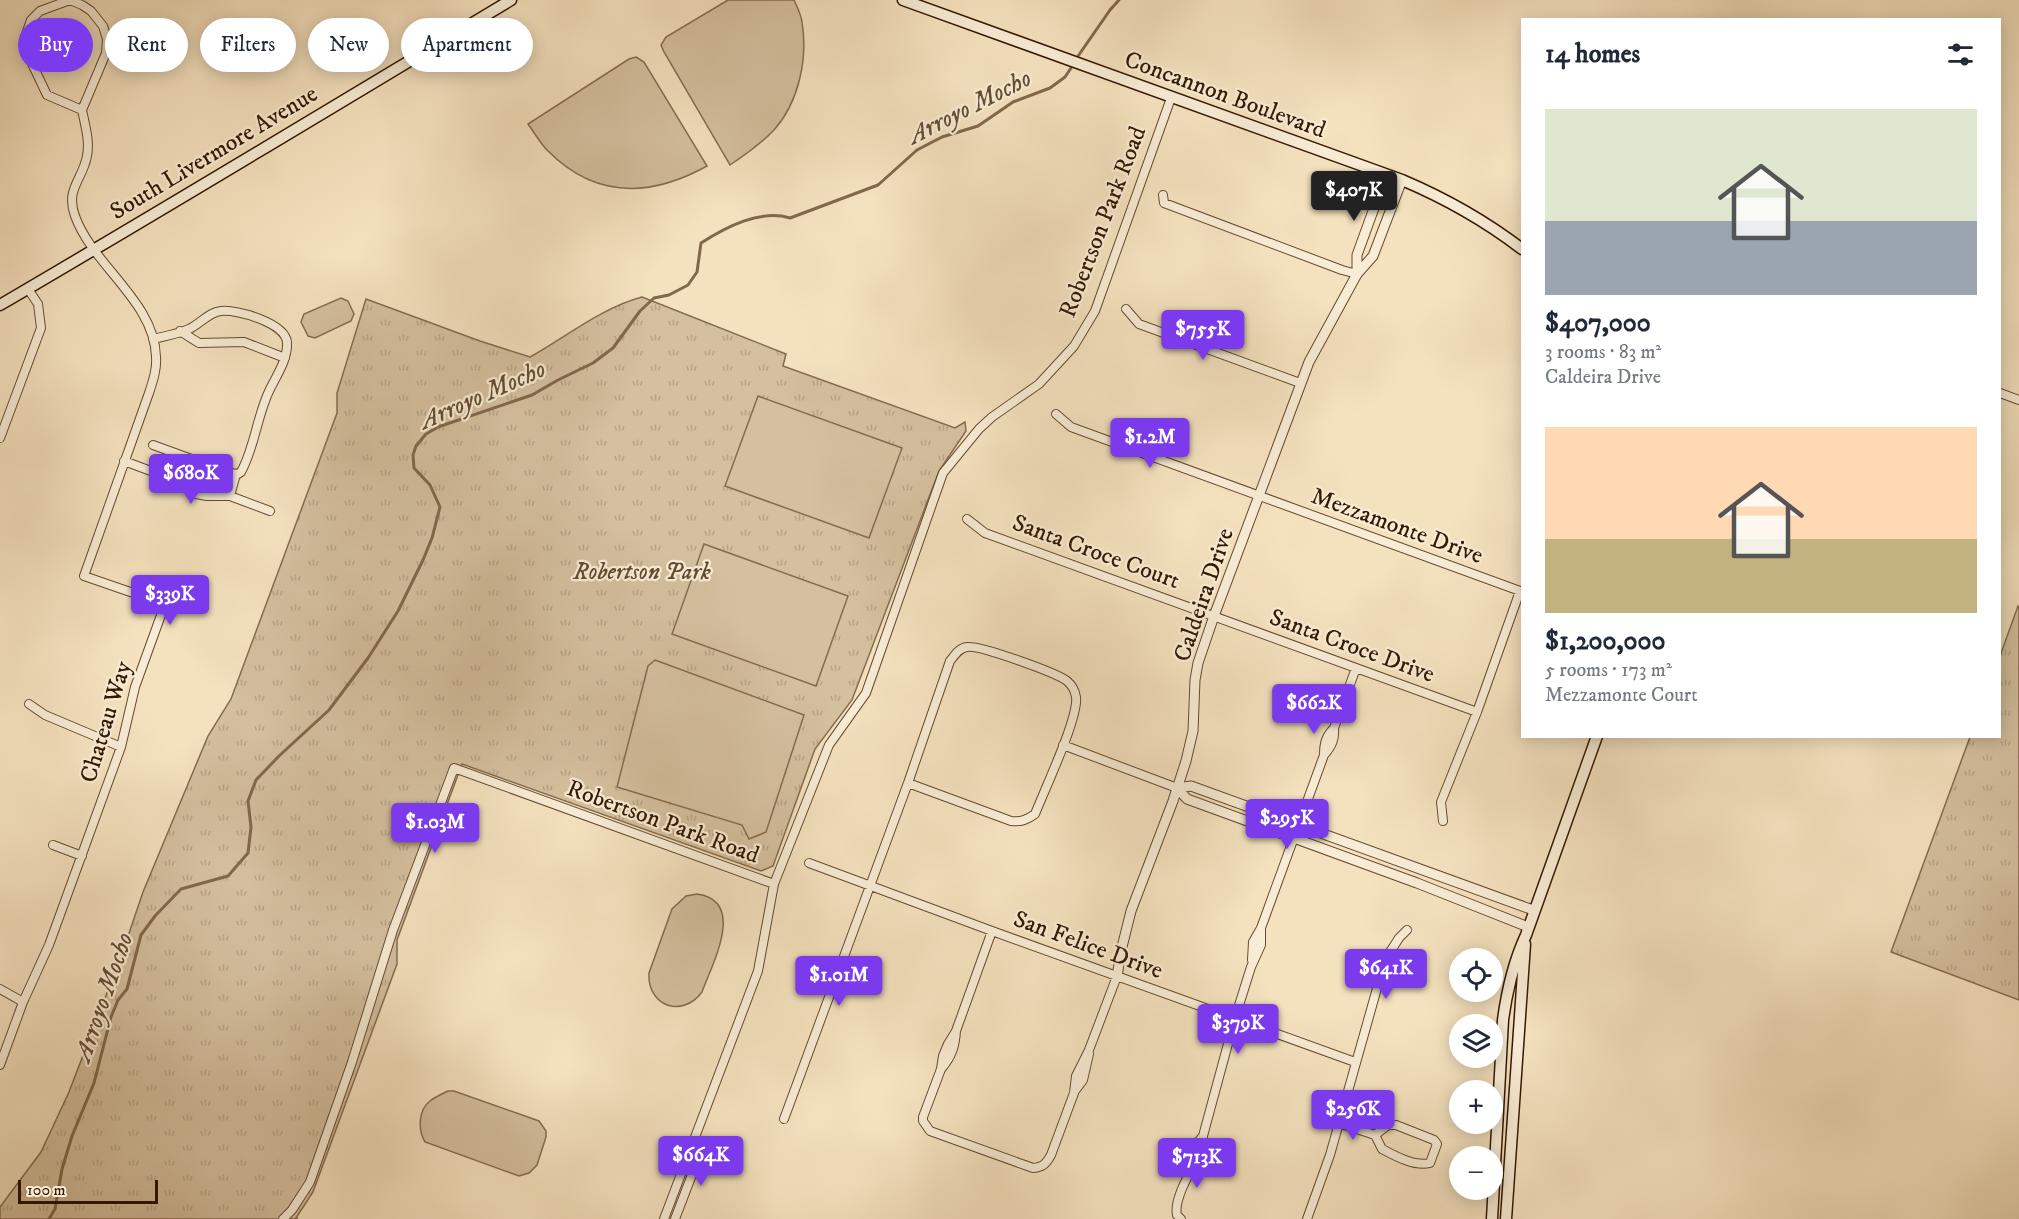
<!DOCTYPE html>
<meta charset="utf-8">
<style>
:root{--surface:#fff;--page:#f2f2f3;--text:#1f2937;--muted:#747a83;--accent:#7c3aed}
body{margin:0;font-family:"IM FELL DW Pica",serif;background:var(--page);color:var(--text);height:100vh;display:flex;flex-direction:column;font-size:22px;white-space:nowrap}
*{box-sizing:border-box;margin:0}
p{font-size:20px;color:var(--muted)}
.icon{flex:none;width:33px;height:33px;fill:none;stroke:currentColor;stroke-width:2;stroke-linecap:round;stroke-linejoin:round}
.map{position:relative;flex:1;overflow:hidden}
.sheet{position:absolute;left:1521px;top:18px;width:480px;height:720px;display:flex;flex-direction:column;background:var(--surface);border-radius:0px;box-shadow:0 3px 15px #0003}
.sheet>*{flex:none}
.top-card{position:absolute;left:18px;top:18px;width:570px;height:54px;display:flex;gap:12px}
.buttons{position:absolute;left:1449px;top:948px;display:grid;gap:12px}
.buttons a{display:grid;place-items:center;width:54px;height:54px;border-radius:50%;background:var(--surface);box-shadow:0 3px 15px #0003;font-size:30px}
.scale{position:absolute;left:18px;bottom:15px;width:140px;box-sizing:border-box;padding-left:6px;border:3px solid #351800;border-top:0;font-size:16px;line-height:21px;white-space:nowrap;color:#351800;-webkit-text-stroke:4px #f8ecd5;paint-order:stroke}
.price{position:absolute;translate:-50% -51px;padding:0 14px;border-radius:6px;background:var(--accent);color:#fff;font-size:20px;line-height:39px;filter:drop-shadow(0 2px 3px #0008)}
.price::after{content:'';position:absolute;left:50%;top:36px;width:18px;height:14px;margin-left:-9px;background:inherit;clip-path:polygon(0 0,100% 0,50% 100%)}
.price.selected{background:#222;color:#fff}
ul{padding:0;list-style:none}
li{display:grid;align-content:center;gap:12px;height:318px;padding:0 24px}
li span{display:grid;place-items:center;height:186px;border-radius:0px;color:#555}
li>.icon{margin-inline-start:auto}
span .icon{width:108px;height:108px;fill:#fffc;stroke-width:1}
li b{font-size:26px}
h2{display:flex;justify-content:space-between;align-items:center;height:72px;padding:0 24px;font-size:26px}
.pill{padding:0 21px;border-radius:27px;background:var(--surface);box-shadow:0 3px 15px #0003;font-size:21px;line-height:54px}
.pill.selected{background:var(--accent);color:#fff}
.map>svg:first-child{display:block}
.grass{fill:url(#grass-tufts);stroke:#846c4f;stroke-width:1.5}
.pitch{fill:#d4bf9e;stroke:#846c4f;stroke-width:1.5}
.lines{fill:none;stroke-linecap:round;stroke-linejoin:round}
.stream{stroke:#81684b;stroke-width:3}
.minor-casing{stroke:#654a30;stroke-width:10}
.tertiary-casing{stroke:#654a30;stroke-width:11}
.secondary-casing{stroke:#351800;stroke-width:13}
.minor{stroke:#f8ecd5;stroke-width:8}
.tertiary{stroke:#f8ecd5;stroke-width:9}
.secondary{stroke:#f8ecd5;stroke-width:10}
.labels{text-anchor:middle;dominant-baseline:central;stroke-width:4.5;stroke-linejoin:round;paint-order:stroke}
.street-label{font-size:24px;fill:#351800;stroke:#f8ecd5}
.park-label{font-size:24px;font-style:italic;fill:#654a2f;stroke:#f8ecd5}
.water-label{font-size:26px;font-style:italic;fill:#674d32;stroke:#f8ecd5}
</style>
<div class="map">
<svg width="2019" height="1219" viewBox="0 0 2019 1219">
<defs>
<pattern id="grass-tufts" width="24" height="20" patternUnits="userSpaceOnUse" patternTransform="scale(1.5)"><rect width="24" height="20" fill="#d4bf9e"/><path d="M3 7l-1-3M5 7V3M7 7l1-3M15 17l-1-3M17 17v-4M19 17l1-3" fill="none" stroke="#b7a386"/></pattern>
</defs>
<rect width="100%" height="100%" fill="#f4e1be"/>
<filter id="stains"><feTurbulence type="fractalNoise" baseFrequency=".00333" numOctaves="4"/><feColorMatrix values="0 0 0 0 .2 0 0 0 0 .09 0 0 0 0 .02 0 0 0 .5 -.17"/></filter>
<radialGradient id="worn" r=".72"><stop offset=".6" stop-color="#630" stop-opacity="0"/><stop offset="1" stop-color="#630" stop-opacity=".3"/></radialGradient>
<path class="grass" d="M642,297L786,354L783,366L955,428L965,422L966,431L939,471L852,700L815,749L773,866L761,871L462,764L397,940V964L313,1192L296,1218L298,1219H0V1207L41,1152L69,1092L123,951L143,892L208,736L231,699L337,413V393L366,299L480,341L530,357C566,337 601,308 642,297Z
M2018,606L2019,607V1000L1891,952L1970,737L2000,736V656Z"/>
<path class="pitch" d="M728,0H794C797,7 801,14 802,22C808,58 799,102 774,130C761,144 745,155 730,165L664,52L661,45L666,37Z
M636,57L644,62L707,166C651,197 595,199 547,150C540,143 534,132 528,124L629,59Z
M341,298L348,301L354,314L351,321L315,338L308,336L301,322L304,314Z
M758,396L902,448L869,538L725,486Z
M704,544L848,596L816,686L672,634Z
M655,660L804,715L766,832L749,839L742,825L617,787L648,666Z
M697,894C747,901 712,964 702,992C682,1019 647,1006 649,973L672,909L686,896Z
M448,1091H454L539,1121L546,1131V1137L537,1165L529,1173L519,1176L425,1142C418,1130 418,1110 430,1101C435,1097 442,1094 448,1091Z"/>
<g class="lines">
<path class="stream" d="M1076,59L1110,10L1119,0
M49,1219L55,1209L62,1169L72,1136L94,1083L111,1017L118,1000L127,989L141,935L155,916L181,889L228,876L248,853L251,827L248,801L256,780L279,756L329,710L368,658L398,611L423,560L432,538L440,507L430,485L414,468L413,455L416,446L426,434L438,427L532,395L558,380L593,363L613,348L640,311L654,298L669,295L688,285L697,272L701,243C726,227 760,209 790,218L878,185L917,150L942,137L978,126L1013,102L1050,88L1065,77L1073,65"/>
<g class="minor-casing">
<path id="minor" d="M1163,195L1164,203L1342,270L1357,274
M1126,309L1139,324L1300,383
M180,331L199,343L244,342L285,358
M2000,393L2019,400
M1056,414L1071,427L1520,591L1477,712L1441,802L1443,821
M0,438L41,328L38,304L28,289
M153,445L230,473L238,474L241,472C255,447 257,415 270,389C277,375 288,359 287,342C285,323 237,309 221,311C209,312 200,324 189,329C178,334 165,336 153,339
M124,461L183,483L196,494L207,496H230L270,511
M168,477L177,454
M230,496L236,474
M967,519L985,533L1477,712
M29,704L45,715L121,747
M1063,745L1177,788
M1324,755C1332,746 1335,739 1334,728L1356,668
M53,845L82,856
M809,863L992,931L1355,1062
M1252,960L1253,942L1261,928L1324,755C1324,743 1326,736 1334,728
M0,989L23,1002
M956,1031L948,1044L943,1056L941,1069L923,1117V1121L930,1131L1033,1168C1043,1167 1046,1164 1051,1155L1074,1093L1076,1076L1089,1050L1117,976
M0,1065L23,1002L49,945L121,747L135,687L165,604L84,576L149,393C153,381 157,369 156,357C155,302 93,266 75,216C65,189 83,179 87,156C90,141 85,125 82,110L47,95L27,53L25,37L31,20L40,11L70,0L82,5L91,11L103,26L107,39L106,53L82,110
M942,1068C952,1056 955,1046 956,1031L992,931
M1074,1092L1083,1080L1089,1054
M784,1119L908,783L1011,821C1021,822 1027,820 1035,814C1044,791 1079,717 1076,697C1075,691 1072,685 1067,681C1057,673 980,645 967,647C959,648 955,655 950,661L908,783
M1338,1123L1375,1135
M1388,1125H1396L1434,1140L1437,1144L1430,1163C1415,1167 1395,1156 1382,1149L1375,1135Z
M1194,1159V1147L1203,1136
M283,1219L292,1210L310,1182L352,1062L393,930L454,768L774,884
M664,1219L758,971L774,884L829,745L866,693L943,473L979,429L992,417L1039,384L1074,346L1095,311L1171,98
M675,1219L703,1146
M1181,1219L1177,1215C1173,1198 1194,1166 1201,1151C1203,1147 1203,1141 1203,1136L1235,1018L1251,967L1261,945V928
M1307,1219L1330,1155L1385,960L1399,938L1407,930"/>
</g>
<g class="tertiary-casing">
<path id="tertiary" d="M1357,274V255L1386,175
M1177,788L1187,799L1417,883L1528,927
M1177,788L1191,786L1533,910
M1117,976L1122,947L1131,911L1173,801L1186,761L1193,731L1195,680L1198,663L1214,616L1309,362L1357,274L1373,256L1402,180"/>
</g>
<g class="secondary-casing">
<path id="secondary" d="M903,0L1402,180C1447,199 1484,220 1522,249
M0,305C171,205 341,102 511,0
M1492,1219L1503,1020C1507,990 1513,963 1526,935L1597,736
M1506,1219L1525,944"/>
</g>
<use href="#minor" class="minor"/>
<use href="#tertiary" class="tertiary"/>
<use href="#secondary" class="secondary"/>
</g>
<g class="labels">
<g class="street-label">
<text transform="translate(1225 95) rotate(20)">Concannon Boulevard</text>
<text transform="translate(214 153) rotate(-31)">South Livermore Avenue</text>
<text transform="translate(1103 222) rotate(-69)">Robertson Park Road</text>
<text transform="translate(1397 526) rotate(20)">Mezzamonte Drive</text>
<text transform="translate(1096 552) rotate(20)">Santa Croce Court</text>
<text transform="translate(1204 595) rotate(-71)">Caldeira Drive</text>
<text transform="translate(1352 646) rotate(20)">Santa Croce Drive</text>
<text transform="translate(106 722) rotate(-73)">Chateau Way</text>
<text transform="translate(663 822) rotate(20)">Robertson Park Road</text>
<text transform="translate(1088 945) rotate(20)">San Felice Drive</text>
</g>
<g class="park-label">
<text x="642" y="572">Robertson Park</text>
</g>
<g class="water-label">
<text transform="translate(970 107) rotate(-27)">Arroyo Mocho</text>
<text transform="translate(483 395) rotate(-24)">Arroyo Mocho</text>
<text transform="translate(104 997) rotate(-71)">Arroyo Mocho</text>
</g>
</g>
<rect width="100%" height="100%" filter="url(#stains)"/>
<rect width="100%" height="100%" fill="url(#worn)"/>
</svg>
<div class="buttons">
<a><svg class="icon" aria-label="locate" viewBox="0 0 24 24"><circle cx="12" cy="12" r="6"/><path d="M12 2v4M12 18v4M2 12h4M18 12h4"/></svg></a>
<a><svg class="icon" aria-label="layers" viewBox="0 0 24 24"><path d="M12 4l9 5-9 5-9-5zM3 14l9 5 9-5"/></svg></a>
<a>+</a>
<a>−</a>
</div>
<div class="scale">100 m</div>
<b class="price selected" style="left:1354px;top:222px">$407K</b>
<b class="price" style="left:1203px;top:361px">$755K</b>
<b class="price" style="left:1150px;top:469px">$1.2M</b>
<b class="price" style="left:191px;top:505px">$680K</b>
<b class="price" style="left:170px;top:626px">$339K</b>
<b class="price" style="left:1314px;top:735px">$662K</b>
<b class="price" style="left:1287px;top:850px">$295K</b>
<b class="price" style="left:435px;top:854px">$1.03M</b>
<b class="price" style="left:1386px;top:1000px">$641K</b>
<b class="price" style="left:839px;top:1007px">$1.01M</b>
<b class="price" style="left:1238px;top:1055px">$379K</b>
<b class="price" style="left:1353px;top:1141px">$256K</b>
<b class="price" style="left:701px;top:1187px">$664K</b>
<b class="price" style="left:1197px;top:1189px">$713K</b>
<div class="top-card">
<a class="pill selected">Buy</a>
<a class="pill">Rent</a>
<a class="pill">Filters</a>
<a class="pill">New</a>
<a class="pill">Apartment</a>
</div>
<section class="sheet">
<h2>14 homes<svg class="icon" aria-label="filters" viewBox="0 0 24 24"><path d="M4 7h16M4 17h16"/><circle cx="9" cy="7" r="2"/><circle cx="15" cy="17" r="2"/></svg></h2>
<ul>
<li><span style="background:linear-gradient(#dfe7d0 60%,#9aa5b1 0)"><svg class="icon" aria-label="home" viewBox="0 0 24 24"><path d="M3 11l9-7 9 7M6 9v11h12V9"/></svg></span><div><b>$407,000</b><p>3 rooms · 83 m²</p><p>Caldeira Drive</p></div></li>
<li><span style="background:linear-gradient(#ffd9b3 60%,#c2b280 0)"><svg class="icon" aria-label="home" viewBox="0 0 24 24"><path d="M3 11l9-7 9 7M6 9v11h12V9"/></svg></span><div><b>$1,200,000</b><p>5 rooms · 173 m²</p><p>Mezzamonte Court</p></div></li>
</ul>
</section>
</div>
